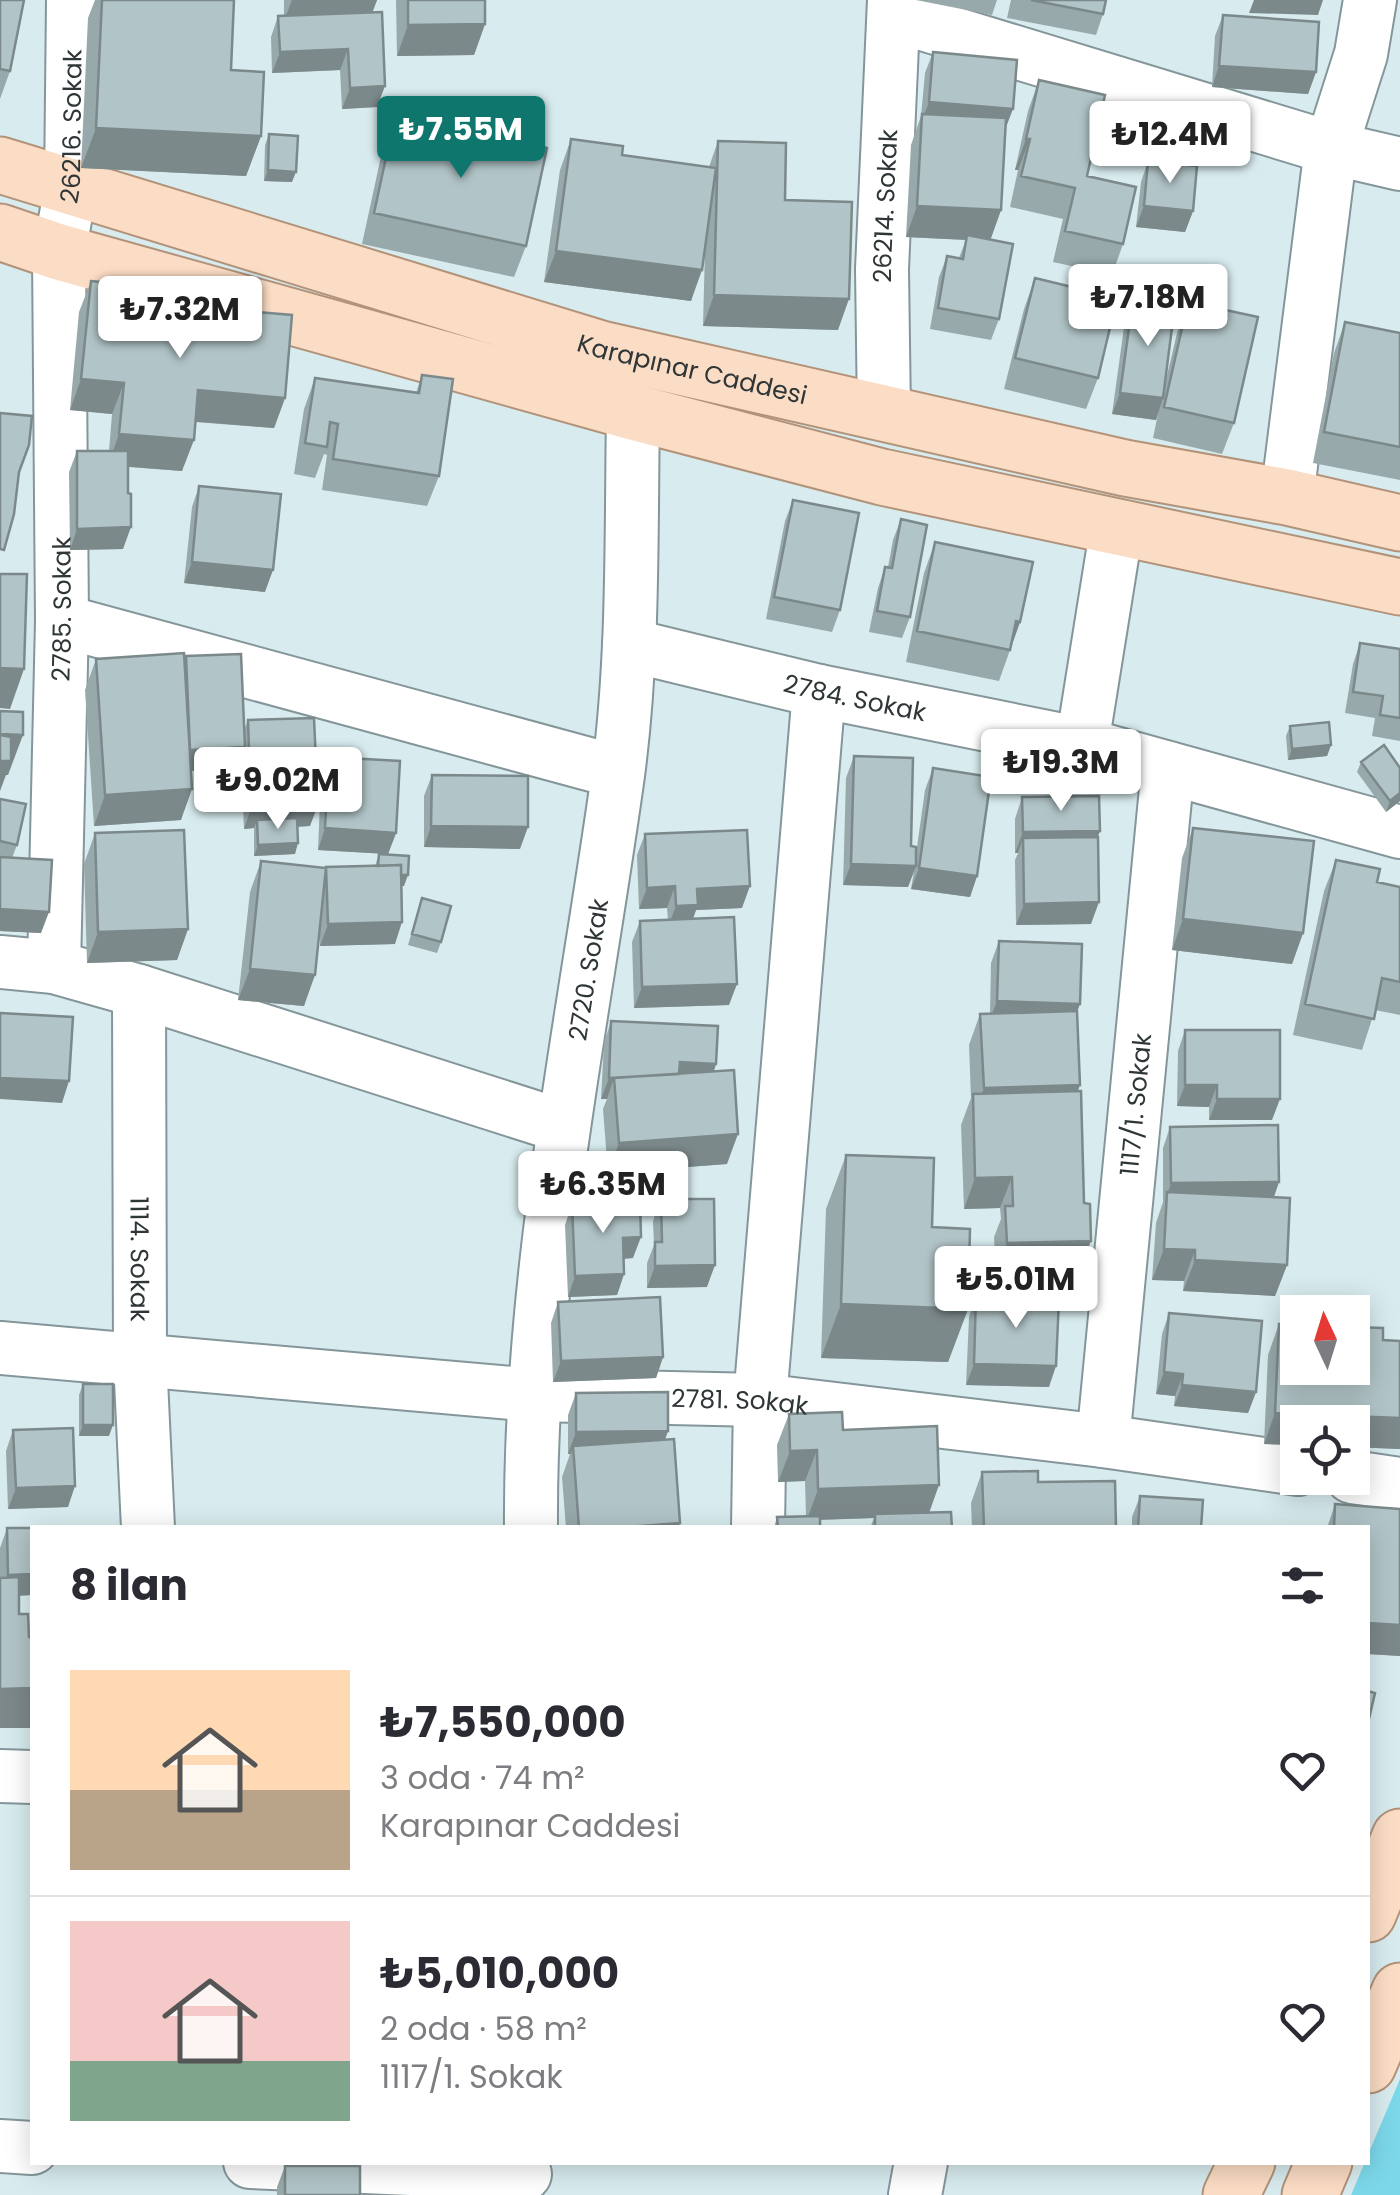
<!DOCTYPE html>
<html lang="tr">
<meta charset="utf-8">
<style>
:root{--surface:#fff;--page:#f2f2f3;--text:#2b2b33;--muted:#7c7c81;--line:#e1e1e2;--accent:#0f766e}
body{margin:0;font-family:Poppins,sans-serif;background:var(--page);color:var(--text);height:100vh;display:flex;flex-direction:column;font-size:38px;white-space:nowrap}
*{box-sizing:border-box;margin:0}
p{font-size:32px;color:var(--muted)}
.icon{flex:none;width:55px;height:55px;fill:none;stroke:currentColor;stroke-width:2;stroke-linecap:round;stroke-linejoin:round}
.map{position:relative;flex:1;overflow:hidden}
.panel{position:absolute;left:30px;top:1525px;width:1340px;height:640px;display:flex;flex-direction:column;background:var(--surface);border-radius:0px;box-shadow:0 5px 25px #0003}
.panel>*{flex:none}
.needle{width:65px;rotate:356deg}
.tools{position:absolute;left:1280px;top:1295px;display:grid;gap:20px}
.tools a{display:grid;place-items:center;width:90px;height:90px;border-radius:0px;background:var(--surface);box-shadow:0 5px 25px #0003;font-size:50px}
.price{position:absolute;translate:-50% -85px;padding:0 22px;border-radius:10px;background:#fff;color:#222;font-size:32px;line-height:65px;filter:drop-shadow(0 2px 5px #0008)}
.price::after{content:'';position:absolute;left:50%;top:60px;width:30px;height:22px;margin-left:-15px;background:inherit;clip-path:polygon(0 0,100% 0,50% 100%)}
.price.selected{background:var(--accent);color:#fff}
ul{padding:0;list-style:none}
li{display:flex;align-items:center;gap:30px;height:250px;padding:0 40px}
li+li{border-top:2px solid var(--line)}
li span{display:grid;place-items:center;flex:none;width:280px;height:200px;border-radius:0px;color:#555}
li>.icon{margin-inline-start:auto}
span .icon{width:120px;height:120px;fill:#fffc;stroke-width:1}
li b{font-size:42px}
h2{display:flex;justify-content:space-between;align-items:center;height:120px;padding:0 40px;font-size:42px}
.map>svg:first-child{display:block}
.green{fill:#7bd8e9}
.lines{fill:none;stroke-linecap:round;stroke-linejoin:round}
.minor-casing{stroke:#84969a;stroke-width:56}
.major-casing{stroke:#b2937a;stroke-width:59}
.minor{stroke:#fff;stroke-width:52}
.major{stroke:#fbdcc4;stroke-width:55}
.wall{fill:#98a9ab}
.shaded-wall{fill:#7c898b}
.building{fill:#b1c4c7;stroke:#7c898b;stroke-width:2.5}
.labels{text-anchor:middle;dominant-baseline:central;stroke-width:9;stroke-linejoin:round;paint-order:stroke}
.street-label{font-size:25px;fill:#2f3638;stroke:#fff}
</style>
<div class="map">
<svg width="1400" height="2195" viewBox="0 0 1400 2195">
<rect width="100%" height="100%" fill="#d8ecef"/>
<path class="green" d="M1400,2079V2195H1351Z"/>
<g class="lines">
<g class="minor-casing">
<g id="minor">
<path d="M908,0L923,24L1331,148L1400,164"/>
<path id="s1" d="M884,414L882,269L894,0"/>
<path d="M1287,497L1331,148L1361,54L1370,0"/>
<path d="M62,621L618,772"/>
<path id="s2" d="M629,645L819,691L1082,744L1400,832"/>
<path d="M1082,744L1117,526"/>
<path d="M0,962L54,967L139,991L562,1126"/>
<path id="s3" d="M54,967L62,621L59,252L71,188L73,0"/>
<path id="s4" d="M139,991L140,1359L148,1528"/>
<path id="s5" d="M0,1348L535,1395L760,1400L1103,1441L1298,1469"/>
<path id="s6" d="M1103,1441L1168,768"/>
<path d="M1352,1477L1400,1484"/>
<path id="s7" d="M531,1528C529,1274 583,1025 618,775C634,655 631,532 633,412"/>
<path d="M758,1528L760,1400L819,691"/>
<path d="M0,1776L32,1777"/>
<path d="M0,2146L32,2148"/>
<path d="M250,2162L525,2174"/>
<path d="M915,2195L921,2162"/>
</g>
</g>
<g class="major-casing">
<g id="major">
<path id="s8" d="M0,165L601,349L1125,468L1287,497L1400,523"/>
<path d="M0,232L59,252L633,412L882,477L1400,587"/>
<path d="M1368,1914L1400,1837"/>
<path d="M1368,2065L1400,1991"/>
<path d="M1231,2195L1247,2162"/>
<path d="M1310,2195L1324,2162"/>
</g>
</g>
<use href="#minor" class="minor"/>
<use href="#major" class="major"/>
</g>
<path class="wall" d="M0,0L10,71L0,99Z
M95,0H102L231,70L261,136L246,176L81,168L88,18Z
M284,0H377L372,12L377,107L342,109L340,70L272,73L271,37L278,16H284Z
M396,0H485V24L474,55L397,56Z
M916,0H997L992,15Z
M1011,0H1106L1103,14L1096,35L1007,18Z
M1223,15L1316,72L1308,94L1212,87L1215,36Z
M933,52L1005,130L1001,210L990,240L999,319L991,340L930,329L939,277L947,256L959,258L966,240L906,237L911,145L921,116L925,73Z
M1039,80L1123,244L1112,275L1053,262L1063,219L1010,207L1018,170H1015L1028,111Z
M395,116L526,246L514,277L362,244L383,147Z
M269,134L292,182L264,181L265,145Z
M571,139L622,155L709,167L718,141L785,200L838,330L703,326L705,249L691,301L544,282L560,170Z
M1148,161L1193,211L1185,232L1136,227L1141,182Z
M1035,278L1098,378L1086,409L1004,389L1024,309Z
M91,281L137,333L197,338L208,308L285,398L274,428L195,422L182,471L128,467L123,549L70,550L69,472L77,451H109L112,414L70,410L79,312Z
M1133,299L1165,384L1177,333L1188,302L1234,423L1222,454L1153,438L1159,409L1156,420L1112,414L1125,320Z
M1345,322L1400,333V480L1313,463L1334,353Z
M422,375L439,476L427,506L322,490L327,455L324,454L315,478L294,474L304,409L315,378L416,393Z
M199,486L265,592L184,583L192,507Z
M793,500L840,610L832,632L766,619L785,521Z
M901,519L910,617L902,638L869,632L878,588L885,567H888L893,540Z
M935,542L1020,622L999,681L906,662L924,573Z
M1360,643L1400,649V741L1372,736L1375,718L1345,713L1353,664Z
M186,656L244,730L248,720L310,826L298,827L295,854L254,856V828L244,829L241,759L237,769L191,771L181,820L94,826L85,690L96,659L184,661Z
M1290,726L1331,745L1327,756L1288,760L1286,736Z
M854,756L916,854L925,790L933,768L977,876L970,897L911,889L914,871L908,887L843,885L846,778Z
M329,757L396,833L388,854L318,850L321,778Z
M1361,762L1400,801L1386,812L1357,772Z
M432,775L520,849L424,847V796Z
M1022,797L1100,831L1097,837L1091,924L1016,925L1015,860L1018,853H1015V819Z
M0,799L17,845L12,858L41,933L0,931Z
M1193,828L1303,933L1292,964L1172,950L1182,858Z
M95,833L188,929L177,960L87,963L84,864Z
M645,834L742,908L696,910L693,919L729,1005L634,1008L632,942L640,921L668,920L667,908L639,909L637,855Z
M379,854L404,886H401L395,944L320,946V931L304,1006L238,1000L250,892L261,861L326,868L375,866Z
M1336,860L1377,882L1400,887V1015L1375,1010L1362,1050L1293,1035L1324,891Z
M422,898L441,942L437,953L408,945Z
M999,941L1080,1004L1077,1011L1079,1272L996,1274L994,1237L1001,1219L1000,1208L964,1209L961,1125L971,1098L969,1045L980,1014H990L991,963Z
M611,1021L716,1064L714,1071L727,1164L608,1173L603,1109L607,1099H601L604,1043Z
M1185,1030L1272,1120H1209V1107L1177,1106L1178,1051Z
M1170,1127L1274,1197L1287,1265L1275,1296L1183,1291L1184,1281L1152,1280L1156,1223L1163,1202V1148Z
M846,1155L932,1227L968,1309L948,1362L821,1358L826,1209Z
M661,1199L707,1287L647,1288V1263L654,1245L653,1221Z
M572,1204L633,1258L624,1259V1274L617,1295L568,1297L565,1225Z
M976,1296L1049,1387L966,1385L969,1317Z
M558,1302L663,1357L656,1378L553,1382L551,1323Z
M1169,1313L1256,1392L1248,1413L1174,1406L1175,1396L1156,1394L1162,1334Z
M1279,1324L1383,1340L1400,1341V1449L1352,1447L1298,1422V1445L1264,1444L1268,1355Z
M83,1384L109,1436H79V1395Z
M576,1393L668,1431L665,1440L680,1523L678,1528H566L562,1477L570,1454H568V1415Z
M789,1414L843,1430L929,1513L952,1528H870L874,1518L820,1520V1528H774L777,1517H806L805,1481L778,1482L777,1445Z
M13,1430L68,1507L8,1509L6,1451Z
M982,1472L1116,1528H972L971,1503Z
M1140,1496L1201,1528H1132V1517Z
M1335,1504L1400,1509V1656L1368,1654V1528H1327Z
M7,1528H32V1595L19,1596V1614L29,1637H32V1728H0V1548Z
M285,2166L360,2195H277V2187Z"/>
<path class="shaded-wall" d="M292,0H377L370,19L284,21Z
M1254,0H1323L1318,15L1249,13Z
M485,24L474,55L397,56L408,25Z
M348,49L340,70L272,73L280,52Z
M1219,66L1316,72L1308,94L1212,87Z
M385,86L377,107L342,109L350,88Z
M929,102L1013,109L1005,130L921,123Z
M96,128L261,136L246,176L81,168Z
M1026,139H1030L1018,170H1015Z
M268,170L296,172L292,182L264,181Z
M917,206L1001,210L990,241L906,237Z
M1144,206L1193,211L1185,232L1136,227Z
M556,251L702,270L691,301L544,282Z
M714,295L849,299L838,330L703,326Z
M81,379L124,383L112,414L70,410Z
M198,390L285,398L274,428L187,421Z
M1120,393L1163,398L1156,420L1112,414Z
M119,434L194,440L182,471L108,465Z
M131,527L123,549L70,550L77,529Z
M192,562L273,570L265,592L184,583Z
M1016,621L1020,622L1009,653L1010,650Z
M0,668L24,669L10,709L0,708Z
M0,734L23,735L8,775H6L0,791Z
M1331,745L1327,756L1288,760L1292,749Z
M245,747L237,769L182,771L190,750Z
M192,789L181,820L94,826L105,795Z
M1400,793V801L1386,812L1390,801Z
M318,805L310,826L257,828V820L254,828L244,829L251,808Z
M431,826L528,827L520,849L424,847Z
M325,828L396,833L388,854L318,850Z
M1100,831L1092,852L1023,838L1018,853H1015L1023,832Z
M298,843L295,854L254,856L258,845Z
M851,864L916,866L908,887L843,885Z
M919,868L977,876L970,897L911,889Z
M378,874L408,875L404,886L374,885Z
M675,886L667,908L639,909L647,888Z
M750,886L742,908L696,910L690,926L668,927L676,906L697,889Z
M1099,902L1091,924L1016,925L1024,904Z
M0,909L49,912L41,933L0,931Z
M1183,919L1303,933L1292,964L1172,950Z
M402,922L395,944L320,946L328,924Z
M188,929L177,960L87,963L98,932Z
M250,969L315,975L304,1006L238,1000Z
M737,984L729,1005L634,1008L642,987Z
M997,1001L1080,1004L1072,1025L989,1022Z
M680,1062L716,1064L709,1085L614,1078L607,1099H601L609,1078Z
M0,1078L69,1081L62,1103L0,1099Z
M1080,1085L1069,1116L972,1119L984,1088Z
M1185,1085H1217L1209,1107L1177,1106Z
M1217,1099H1280L1272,1120H1209Z
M738,1134L727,1164L608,1173L619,1143Z
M1012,1177L1000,1208L964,1209L975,1178Z
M1279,1182L1272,1203L1167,1195L1171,1183Z
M641,1237L633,1258L615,1259L623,1238Z
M1091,1241L1079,1272L996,1274L1007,1243Z
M1164,1249L1195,1250L1184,1281L1152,1280Z
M1195,1260L1287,1265L1275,1296L1183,1291Z
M715,1265L707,1287L647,1288L655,1266Z
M624,1274L617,1295L568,1297L575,1276Z
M841,1304L968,1309L948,1362L821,1358Z
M663,1357L656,1378L553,1382L561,1361Z
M974,1364L1056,1366L1049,1387L966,1385Z
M1164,1372L1183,1374L1175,1396L1156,1394Z
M1182,1385L1256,1392L1248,1413L1174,1406Z
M1275,1413L1400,1418V1449L1352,1447V1422H1298V1445L1264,1444Z
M83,1425H113L109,1436H79Z
M668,1431L660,1452L573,1446L571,1454H568L576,1432Z
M817,1450L805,1481L778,1482L790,1451Z
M939,1485L928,1516L875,1514L874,1518L807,1520L818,1489Z
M75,1486L68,1507L8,1509L16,1488Z
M680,1523L678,1528H613Z
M32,1574V1595L0,1596L8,1575Z
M1368,1623L1400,1625V1656L1368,1654Z
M32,1688V1728H0V1689Z"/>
<path class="building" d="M0,0H24L10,71L0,69Z
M102,0H234L231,70L264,72L261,136L96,128Z
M408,0H485V24L408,25Z
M1031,0H1106L1103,14Z
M382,12L385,86L350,88L348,49L280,52L278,16Z
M1223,15L1319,22L1316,72L1219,66Z
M933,52L1017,60L1013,109L929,102Z
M1039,80L1105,95L1087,176L1136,187L1123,244L1065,231L1075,188L1021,176L1030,139H1026Z
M922,114L1006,118L1001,210L917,206Z
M395,116L547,148L526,246L374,213Z
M269,134L298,136L296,172L268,170Z
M571,139L623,146L622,155L716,168L702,270L556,251Z
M718,141L786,143L785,200L852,202L849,299L714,295Z
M1148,161L1197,166L1193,211L1144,206Z
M967,235L1013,244L999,319L938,308L947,256L963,259Z
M1035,278L1117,298L1098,378L1015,358Z
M91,281L142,286L137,333L205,339L208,308L292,315L285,398L198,390L194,440L119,434L124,383L81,379Z
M1133,299L1175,304L1163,398L1120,393Z
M1188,302L1258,317L1234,423L1164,407Z
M1345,322L1400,333V447L1324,432Z
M422,375L453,379L439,476L333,459L338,424L330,422L327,447L305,443L315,378L419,393Z
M0,413L32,416L29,445L19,472L14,514L4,550L0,549Z
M77,451H128V493L131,494V527L77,529Z
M199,486L281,494L273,570L192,562Z
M793,500L859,513L840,610L774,597Z
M901,519L927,525L910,617L877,611L885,567L892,568Z
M935,542L1033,562L1020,622L1016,621L1010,650L917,631Z
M0,574H27L24,669L0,668Z
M1360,643L1400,649V718L1380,715L1383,696L1353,692Z
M184,653L192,789L105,795L96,659Z
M241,654L245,747L190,750L186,656Z
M0,711L23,712V735L0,734Z
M314,718L318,805L251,808L248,720Z
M1329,722L1331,745L1292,749L1290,726Z
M0,735L11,737V761H0Z
M1384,745L1400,768V793L1390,801L1361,762Z
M854,756L913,758L911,846L916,847V866L851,864Z
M329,757L400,761L396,833L325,828Z
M933,768L991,777L977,876L919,868Z
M432,775L528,776V827L431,826Z
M1099,796L1100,831L1023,832L1022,797Z
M0,799L26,804L17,845L0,841Z
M297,818L298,843L258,845L257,820Z
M1193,828L1314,841L1303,933L1183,919Z
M184,830L188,929L98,932L95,833Z
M747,830L750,886L697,889L698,905L676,906L675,886L647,888L645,834Z
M1098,837L1099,902L1024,904L1023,838Z
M379,854L409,856L408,875H401V865L378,866Z
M0,857L52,860L49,912L0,909Z
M1336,860L1380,869L1377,882L1400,887V982L1382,978L1374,1019L1305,1004Z
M261,861L326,868L315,975L250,969Z
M401,865L402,922L328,924L326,867Z
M422,898L451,906L441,942L412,934Z
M734,917L737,984L642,987L640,921Z
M999,941L1082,944L1080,1004L997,1001Z
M1077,1011L1080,1085L984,1088L980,1014Z
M0,1013L73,1017L69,1081L0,1078Z
M611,1021L718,1026L716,1064L680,1062L679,1074L609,1078Z
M1185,1030H1280V1099H1217V1085H1185Z
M734,1070L738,1134L619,1143L614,1078Z
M1081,1091L1084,1203L1090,1204L1091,1241L1007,1243L1005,1206H1013L1012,1177L975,1178L973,1094Z
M1278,1125L1279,1182L1171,1183L1170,1127Z
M846,1155L934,1158L932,1227L970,1229L968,1309L841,1304Z
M1167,1192L1290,1198L1287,1265L1195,1260V1250L1164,1249Z
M661,1199H714L715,1265L655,1266V1242H662Z
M640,1202L641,1237L623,1238L624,1274L575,1276L572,1204Z
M976,1296L1059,1299L1056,1366L974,1364Z
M660,1297L663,1357L561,1361L558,1302Z
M1169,1313L1262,1321L1256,1392L1182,1385L1183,1374L1164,1372Z
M1279,1324H1298V1368H1352V1327L1383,1328V1340L1400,1341V1418L1275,1413Z
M83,1384H113V1425H83Z
M668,1392V1431L576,1432V1393Z
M842,1412L843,1430L937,1426L939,1485L818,1489L817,1450L790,1451L789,1414Z
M73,1428L75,1486L16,1488L13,1430Z
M674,1439L680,1523L613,1528H579L573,1446Z
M1038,1471V1482L1115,1481L1116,1528H984L982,1472Z
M1140,1496L1203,1500L1201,1528H1138Z
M1335,1504L1400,1509V1625L1368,1623V1528H1334Z
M951,1512L952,1528H875V1514Z
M820,1516V1528H778L777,1517Z
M7,1528H32V1574L8,1575Z
M19,1577V1614H28L29,1637H32V1688L0,1689V1578Z
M1368,1691L1375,1693L1368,1723Z
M285,2166H360V2195H285Z"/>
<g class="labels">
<g class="street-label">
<text stroke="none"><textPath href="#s3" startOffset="842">26216. Sokak</textPath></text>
<text stroke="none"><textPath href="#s1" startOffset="208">26214. Sokak</textPath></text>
<text stroke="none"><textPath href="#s8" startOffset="722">Karapınar Caddesi</textPath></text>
<text stroke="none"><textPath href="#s3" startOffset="358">2785. Sokak</textPath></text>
<text stroke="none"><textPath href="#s2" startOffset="232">2784. Sokak</textPath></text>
<text stroke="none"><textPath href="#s7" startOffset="562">2720. Sokak</textPath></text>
<text stroke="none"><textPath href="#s6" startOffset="338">1117/1. Sokak</textPath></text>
<text stroke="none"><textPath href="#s4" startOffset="268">1114. Sokak</textPath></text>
<text stroke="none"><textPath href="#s5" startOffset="742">2781. Sokak</textPath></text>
</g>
</g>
</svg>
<div class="tools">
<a><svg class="needle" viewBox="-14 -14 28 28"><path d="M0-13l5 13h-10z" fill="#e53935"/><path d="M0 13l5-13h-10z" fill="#7c7c81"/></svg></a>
<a><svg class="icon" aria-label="locate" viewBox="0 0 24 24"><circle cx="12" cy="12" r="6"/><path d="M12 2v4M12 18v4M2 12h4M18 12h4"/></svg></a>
</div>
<b class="price selected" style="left:461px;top:181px">₺7.55M</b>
<b class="price" style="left:1170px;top:186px">₺12.4M</b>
<b class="price" style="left:1148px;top:349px">₺7.18M</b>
<b class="price" style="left:180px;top:361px">₺7.32M</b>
<b class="price" style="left:1061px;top:814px">₺19.3M</b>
<b class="price" style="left:278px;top:832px">₺9.02M</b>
<b class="price" style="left:603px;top:1236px">₺6.35M</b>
<b class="price" style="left:1016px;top:1331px">₺5.01M</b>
<section class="panel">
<h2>8 ilan<svg class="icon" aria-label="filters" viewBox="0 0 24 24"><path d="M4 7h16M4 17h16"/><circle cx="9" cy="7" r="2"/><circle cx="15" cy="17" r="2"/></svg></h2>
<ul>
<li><span style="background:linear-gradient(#ffd9b3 60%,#b9a48a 0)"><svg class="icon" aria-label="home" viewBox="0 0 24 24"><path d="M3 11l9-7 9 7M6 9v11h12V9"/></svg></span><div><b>₺7,550,000</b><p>3 oda · 74 m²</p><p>Karapınar Caddesi</p></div><svg class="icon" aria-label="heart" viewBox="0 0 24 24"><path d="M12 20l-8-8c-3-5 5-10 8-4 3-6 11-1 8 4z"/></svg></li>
<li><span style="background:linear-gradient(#f6c9c9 70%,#7fa58c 0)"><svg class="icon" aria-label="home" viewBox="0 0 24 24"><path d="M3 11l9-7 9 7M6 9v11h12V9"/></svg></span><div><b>₺5,010,000</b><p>2 oda · 58 m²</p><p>1117/1. Sokak</p></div><svg class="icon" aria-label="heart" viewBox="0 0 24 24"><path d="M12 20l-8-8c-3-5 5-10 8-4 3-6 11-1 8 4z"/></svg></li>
</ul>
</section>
</div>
